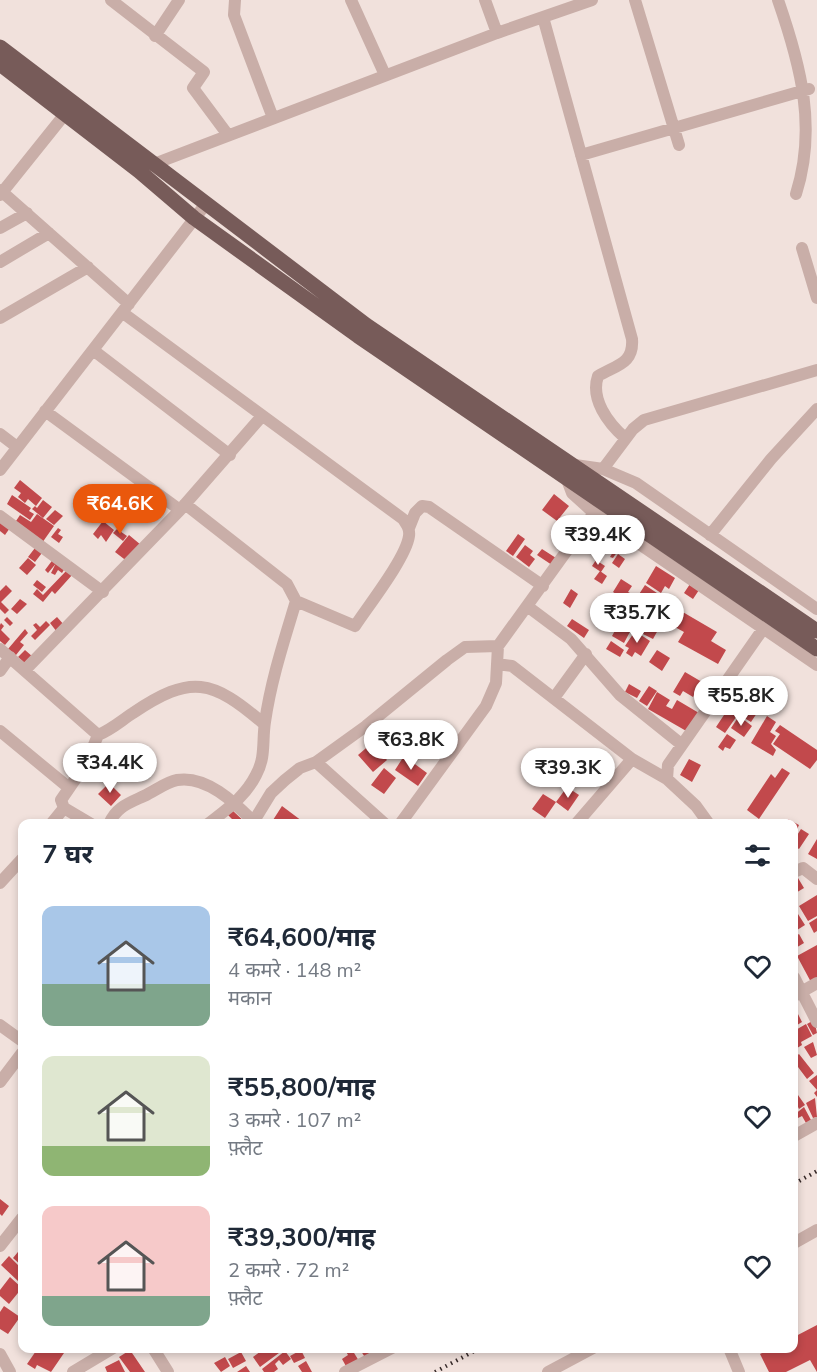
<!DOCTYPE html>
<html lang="hi">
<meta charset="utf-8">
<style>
:root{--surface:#fff;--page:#f2f2f3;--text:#1f2937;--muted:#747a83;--accent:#ea580c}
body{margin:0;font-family:"Nunito Sans","Noto Sans Devanagari",sans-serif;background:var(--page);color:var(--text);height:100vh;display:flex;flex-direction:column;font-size:22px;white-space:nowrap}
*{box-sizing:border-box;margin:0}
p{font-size:20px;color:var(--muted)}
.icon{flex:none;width:33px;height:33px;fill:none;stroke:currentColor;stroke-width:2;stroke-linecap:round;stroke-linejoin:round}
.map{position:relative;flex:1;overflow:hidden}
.details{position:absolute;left:18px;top:819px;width:780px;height:534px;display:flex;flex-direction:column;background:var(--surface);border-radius:12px;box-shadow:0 3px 9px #0003}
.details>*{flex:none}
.price{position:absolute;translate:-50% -51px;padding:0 14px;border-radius:21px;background:#fff;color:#222;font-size:20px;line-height:39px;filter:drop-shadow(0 2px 3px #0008)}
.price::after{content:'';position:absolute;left:50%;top:36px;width:18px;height:14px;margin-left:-9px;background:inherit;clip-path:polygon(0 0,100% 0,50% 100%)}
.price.current{background:var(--accent);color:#fff}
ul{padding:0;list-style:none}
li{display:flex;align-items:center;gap:18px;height:150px;padding:0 24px}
li span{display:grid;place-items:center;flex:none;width:168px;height:120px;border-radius:12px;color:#555}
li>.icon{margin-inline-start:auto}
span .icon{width:72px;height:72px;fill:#fffc;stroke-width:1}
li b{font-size:26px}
h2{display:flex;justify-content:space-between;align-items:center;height:72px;padding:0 24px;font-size:26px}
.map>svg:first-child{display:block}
.building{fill:#c2494c}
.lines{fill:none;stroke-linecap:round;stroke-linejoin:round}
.minor{stroke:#c9aea8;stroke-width:12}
.major{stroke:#775b59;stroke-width:15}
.rail{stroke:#362928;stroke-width:4;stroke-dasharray:1.5 4.5;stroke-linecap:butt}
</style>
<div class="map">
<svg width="817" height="1372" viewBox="0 0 817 1372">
<rect width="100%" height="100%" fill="#f1e1dc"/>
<path class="building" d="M20,480L42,498L36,506L28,499L25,503L18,497L21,493L14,488Z
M554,494L569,506L557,521L542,510Z
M12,495L31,508L29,511L34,514L30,520L7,504Z
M43,500L52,507L43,518L32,509L35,506L37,508Z
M55,510L63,516L54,525L46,519Z
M37,514L54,526L42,543L14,524L20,515L31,522Z
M0,517L12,525L5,535L0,531Z
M103,521L114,530L106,542L101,535L98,539L93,534Z
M603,527L624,542L613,558L610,557L613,552L594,539Z
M58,528L61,530L58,534L63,537L59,543L51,537Z
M117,529L127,536L123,541L113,533Z
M518,534L525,539L513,556L506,551Z
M129,535L141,545L128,562L115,552Z
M38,544L45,549L35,562L28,557Z
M525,545L533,551L530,555L535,559L529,567L516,557Z
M542,549L556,558L552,565L537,555Z
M618,554L625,559L619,568L612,563Z
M28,558L36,565L27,575L19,568Z
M54,558L58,561L48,573L45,570Z
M596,560L605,566L601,572L592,566Z
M56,563L65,568L62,573L58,570L55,575L51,573Z
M656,566L675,578L669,589L665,586L661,593L646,583Z
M68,569L73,574L55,594L52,591L43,602L33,594L37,589L43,595Z
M600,571L607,576L602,584L594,579Z
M621,579L632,586L628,592L634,595L629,603L613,592Z
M37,580L46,587L42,592L33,585Z
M690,584L699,590L693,599L684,593Z
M6,585L12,591L1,602L9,610L5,614L0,609V591Z
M645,585L663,597L657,606L668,614L661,625L632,605Z
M571,589L578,594L570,608L563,603Z
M20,599L27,604L17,614L11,609Z
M633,610L644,616L639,625L636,623L633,627L625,622Z
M681,611L717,632L711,641L726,650L718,664L678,642L684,632L673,626Z
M7,617L13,623L10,626L4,620Z
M57,617L65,626L57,632L50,623Z
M646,618L650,620L647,624L658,630L653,639L643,634L645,629L641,627Z
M572,619L589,630L584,638L567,626Z
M46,621L50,625L35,640L31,636L37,630L33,625L36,623L40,627Z
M1,623L4,626L1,630L10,639L5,645L0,641V625Z
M624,624L632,628L624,643L612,636L617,627L622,629Z
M25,629L28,633L20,642L24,645L16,655L8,649Z
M635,631L650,641L641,656L635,652L632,657L626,653L629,648L625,646Z
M611,641L624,650L620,657L606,649Z
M25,650L33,657L26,664L18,657Z
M657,650L670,658L662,671L649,662Z
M685,672L702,682L693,697L683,691L680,696L673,692Z
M629,684L641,691L637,698L625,692Z
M649,686L657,691L647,706L639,701Z
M657,692L670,700L666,706L672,709L677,700L699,713L688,732L648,709Z
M732,703L741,710L725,733L716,727Z
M747,706L757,713L751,722L741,716Z
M739,716L752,726L744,737L731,728Z
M767,716L776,722L770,732L776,736L771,744L776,750L773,756L751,743Z
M780,725L817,750V760L810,769L773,744L780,734L775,731Z
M727,734L736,740L730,749L725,747L723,751L718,747Z
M372,743L387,760L373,772L358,755Z
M404,756L427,773L418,786L395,770Z
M689,759L701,765L692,782L680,775Z
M384,768L396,778L384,794L371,785Z
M782,768L790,773L759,819L747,810L771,774L775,778Z
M109,783L121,795L111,806L98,794Z
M567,787L579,795L568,811L556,802Z
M543,794L556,802L545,818L532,809Z
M282,806L306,824H277L273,820Z
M232,810L247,824H230L233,820L228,815Z
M788,819L799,825L794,836V824H786Z
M801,829L809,834L799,849L794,846V840Z
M817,839V859L808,854Z
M798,878L804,888L794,894V880Z
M817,895V916L808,921L799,906Z
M798,914L805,925L794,932V917Z
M817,918V931L814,933L809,923Z
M799,934L804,943L794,949V937Z
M817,945V981L812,984L797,956Z
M794,1006L802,1022L794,1027Z
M814,1020L817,1033L813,1035L807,1024Z
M806,1024L812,1036L801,1042L802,1045L794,1050V1031Z
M813,1042L817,1055L811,1058L804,1047Z
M799,1054L814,1073L807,1079L798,1067L794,1071V1058Z
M817,1075V1097L814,1093L817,1090L809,1081Z
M798,1095L805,1105L799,1109L797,1105L794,1108V1098Z
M815,1098L817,1117L813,1118L806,1103Z
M804,1107L811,1120L806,1123L802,1116L796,1119L794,1115Z
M0,1199L9,1206L2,1216L0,1214Z
M22,1247V1266L13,1258Z
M9,1256L22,1269V1276L18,1281L1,1265Z
M10,1277L22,1288L9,1304L0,1296V1290Z
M4,1306L20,1317L8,1334L0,1329V1312Z
M817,1325V1372L810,1360L786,1372H769L760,1354L772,1348H794V1337Z
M38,1348H57L64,1353L51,1372L37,1365L35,1369L27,1364Z
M265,1348L283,1350L260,1367L253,1357Z
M344,1348H351L359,1361L347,1368L342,1359L348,1355Z
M359,1348H372L375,1353L366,1359Z
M130,1350L145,1372H130L119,1357Z
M301,1350L305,1358L294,1363L290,1356Z
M285,1351L291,1359L283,1365L279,1360L275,1364L278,1369L274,1372H264L262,1369Z
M241,1352L246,1361L233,1368L228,1359Z
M225,1357L230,1366L221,1372L214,1363Z
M119,1360L125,1372H107L105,1367Z
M306,1361L312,1372H302L298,1366Z
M246,1366L250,1372H237Z"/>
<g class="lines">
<path class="minor" d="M111,0L204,72L193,88L228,135
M235,0L234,15L273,118
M351,0L385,75
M485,0L497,33
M635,0L679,145
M778,0C801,66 817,128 796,194
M543,17L632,339C634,364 616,365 598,376C590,399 608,423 625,438
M155,36L179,0
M581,155L809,89
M146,167L497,33L592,0
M0,190L129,304
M0,195L65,114
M0,228L27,213
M802,248L817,298
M0,262L49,233
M123,313L403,519C407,525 410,529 409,536C406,558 368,606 355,626L296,601
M0,318L88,267
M93,350L230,455
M45,411L180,510
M0,434L17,447
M575,465L603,469L636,483L817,609
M603,469L633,429L644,420L817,370
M0,470L205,205
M566,477L572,493L594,513L817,665
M185,504L287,584L296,601C284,641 271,680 265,722C262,741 266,757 256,775C245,797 227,809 208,824
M0,516L103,592
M409,528L415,513L422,506L429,507L543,586
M710,535L771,459L817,409
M527,606L571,639L620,695L681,744
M0,649L98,735C111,730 122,720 133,713C191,674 212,679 264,724
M497,664L512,666L632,759L667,779
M26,669L180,510L262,416
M0,671L10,657
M554,698L586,654
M0,731L68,787
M316,762L385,824
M51,824L64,808
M91,824L64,808L61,800L87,762L98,735
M109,824C116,807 129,803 144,796C155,791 166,782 177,780C206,775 234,802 253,821
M252,824L271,793L285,780L300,768L316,762L366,726L447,660L465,647L498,646L594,513
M400,824L486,706L496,683L498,646
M576,824L632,759
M709,824L696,806L667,779L668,765L763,629
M794,872L803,868L817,879
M0,883L22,859
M794,977L817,1022
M794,996L817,983
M0,1025L22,1041
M0,1082L22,1053
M794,1136L817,1123
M794,1243L817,1230
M0,1246L22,1218
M153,1348L168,1372
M729,1348L739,1372
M0,1354L10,1372
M73,1372L113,1348
M345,1372L392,1348
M548,1372L593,1348"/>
<path class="major" d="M0,47L366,325L817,631
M0,64L139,171L194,218L358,336L817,649"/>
<path class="rail" d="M794,1184L817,1171
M435,1372L480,1348"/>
</g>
</svg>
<b class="price current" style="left:120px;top:535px">₹64.6K</b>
<b class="price" style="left:598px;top:566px">₹39.4K</b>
<b class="price" style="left:637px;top:644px">₹35.7K</b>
<b class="price" style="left:741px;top:727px">₹55.8K</b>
<b class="price" style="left:411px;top:771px">₹63.8K</b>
<b class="price" style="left:110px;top:794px">₹34.4K</b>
<b class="price" style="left:568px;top:799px">₹39.3K</b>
<section class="details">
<h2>7 घर<svg class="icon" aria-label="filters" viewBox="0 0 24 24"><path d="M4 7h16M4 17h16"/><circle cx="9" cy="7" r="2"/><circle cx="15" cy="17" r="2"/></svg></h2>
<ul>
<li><span style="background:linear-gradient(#a9c7e8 65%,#7fa58c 0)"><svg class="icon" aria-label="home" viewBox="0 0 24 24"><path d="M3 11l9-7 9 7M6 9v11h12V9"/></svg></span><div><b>₹64,600/माह</b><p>4 कमरे · 148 m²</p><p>मकान</p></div><svg class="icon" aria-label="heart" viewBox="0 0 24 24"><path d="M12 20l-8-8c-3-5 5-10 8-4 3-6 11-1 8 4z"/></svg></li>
<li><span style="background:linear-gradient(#dfe7d0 75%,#8fb573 0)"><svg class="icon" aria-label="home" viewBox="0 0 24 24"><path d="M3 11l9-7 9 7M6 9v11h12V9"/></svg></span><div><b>₹55,800/माह</b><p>3 कमरे · 107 m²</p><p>फ़्लैट</p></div><svg class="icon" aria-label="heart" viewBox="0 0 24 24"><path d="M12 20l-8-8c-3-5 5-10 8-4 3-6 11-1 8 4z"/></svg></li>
<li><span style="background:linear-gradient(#f6c9c9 75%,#7fa58c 0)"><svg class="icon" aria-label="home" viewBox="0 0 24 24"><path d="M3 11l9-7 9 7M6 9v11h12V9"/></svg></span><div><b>₹39,300/माह</b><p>2 कमरे · 72 m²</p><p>फ़्लैट</p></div><svg class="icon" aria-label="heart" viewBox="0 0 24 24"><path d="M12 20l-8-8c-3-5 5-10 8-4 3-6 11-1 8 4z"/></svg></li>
</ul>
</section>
</div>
